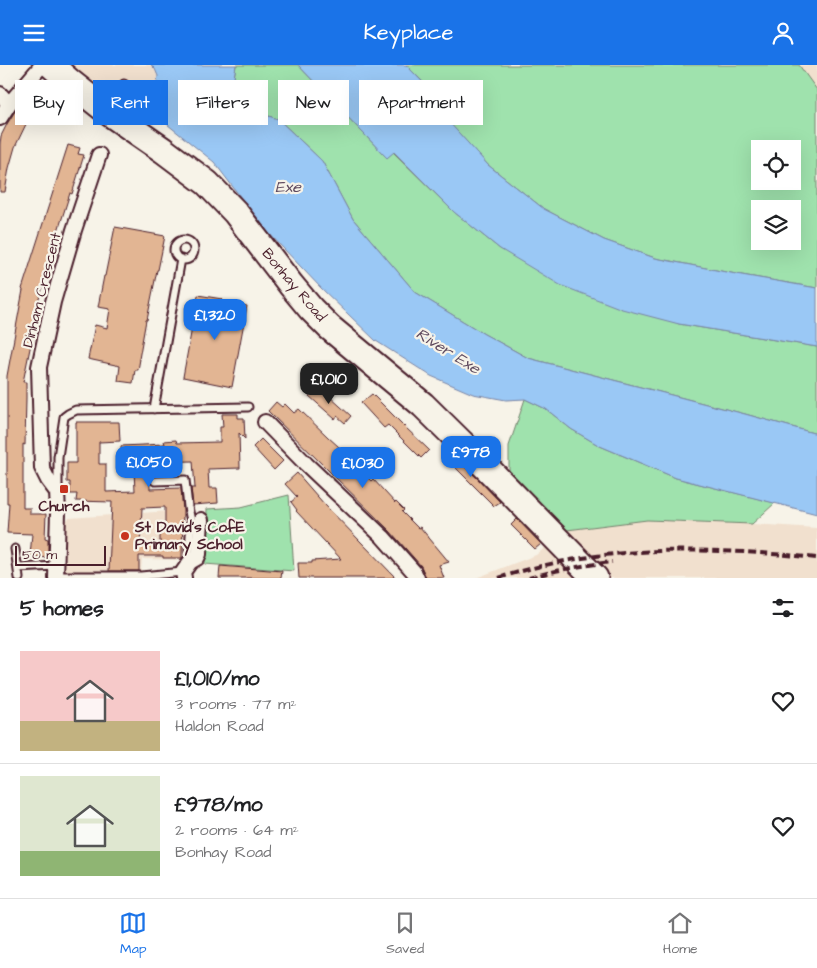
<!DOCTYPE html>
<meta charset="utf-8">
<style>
:root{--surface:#fff;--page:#f6f6f6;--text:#202124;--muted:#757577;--line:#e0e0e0;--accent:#1a73e8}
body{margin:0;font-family:"Architects Daughter",sans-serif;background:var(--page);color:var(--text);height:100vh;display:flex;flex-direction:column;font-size:19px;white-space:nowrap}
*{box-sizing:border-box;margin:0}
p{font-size:16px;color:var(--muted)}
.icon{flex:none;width:28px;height:28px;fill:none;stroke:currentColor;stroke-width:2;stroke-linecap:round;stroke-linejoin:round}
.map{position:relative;height:513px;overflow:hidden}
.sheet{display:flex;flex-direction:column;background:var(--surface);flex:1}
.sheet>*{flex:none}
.hud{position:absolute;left:15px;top:15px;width:500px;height:45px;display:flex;gap:10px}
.controls{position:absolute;left:751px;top:75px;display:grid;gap:10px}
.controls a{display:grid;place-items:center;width:50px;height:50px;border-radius:0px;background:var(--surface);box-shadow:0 5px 20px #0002;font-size:25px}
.scale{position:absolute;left:15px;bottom:12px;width:91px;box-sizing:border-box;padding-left:5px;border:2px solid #4a1f2b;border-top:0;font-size:14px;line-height:18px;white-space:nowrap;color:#4a1f2b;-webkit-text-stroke:4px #f7f3e8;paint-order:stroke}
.price{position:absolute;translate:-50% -42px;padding:0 11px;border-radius:10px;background:var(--accent);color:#fff;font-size:16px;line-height:32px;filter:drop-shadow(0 1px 2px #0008)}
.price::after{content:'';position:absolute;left:50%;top:30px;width:15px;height:11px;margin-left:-8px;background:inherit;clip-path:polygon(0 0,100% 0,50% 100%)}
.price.on{background:#222;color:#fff}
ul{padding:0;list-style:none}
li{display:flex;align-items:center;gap:15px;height:125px;padding:0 20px}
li+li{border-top:1px solid var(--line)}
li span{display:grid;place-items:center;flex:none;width:140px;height:100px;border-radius:0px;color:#555}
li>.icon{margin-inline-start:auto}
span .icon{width:60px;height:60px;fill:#fffc;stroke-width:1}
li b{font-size:21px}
h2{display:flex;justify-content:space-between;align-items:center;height:60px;padding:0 20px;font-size:21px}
.tag{padding:0 18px;border-radius:0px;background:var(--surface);box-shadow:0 5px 20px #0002;font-size:18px;line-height:45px}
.tag.on{background:var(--accent);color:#fff}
header{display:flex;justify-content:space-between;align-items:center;height:65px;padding:0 20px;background:var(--accent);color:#fff;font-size:22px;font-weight:600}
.dock{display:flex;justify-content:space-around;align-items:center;height:70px;border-top:1px solid var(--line);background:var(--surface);font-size:14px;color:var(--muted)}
.dock a{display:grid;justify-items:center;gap:2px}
.dock .on{color:var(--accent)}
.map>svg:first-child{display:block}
.built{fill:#f1e0ce}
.green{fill:#9fe2ad;stroke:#74806c;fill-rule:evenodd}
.water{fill:#9ac8f5;stroke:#7a84a4}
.building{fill:#e2b593;stroke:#4a1f2b;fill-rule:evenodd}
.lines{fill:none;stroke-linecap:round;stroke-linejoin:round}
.lane-casing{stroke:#4a1f2b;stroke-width:11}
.street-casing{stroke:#4a1f2b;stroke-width:18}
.highway-casing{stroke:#4a1f2b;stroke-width:29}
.lane{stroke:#f7f3e8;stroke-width:7}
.street{stroke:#f7f3e8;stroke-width:14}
.highway{stroke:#f7f3e8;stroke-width:25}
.rail{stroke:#4a1f2b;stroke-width:4;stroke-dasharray:8 4;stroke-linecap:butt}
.poi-dot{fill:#c8321e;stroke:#f7f3e8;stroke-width:2}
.labels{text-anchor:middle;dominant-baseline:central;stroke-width:4.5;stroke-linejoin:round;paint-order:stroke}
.street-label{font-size:15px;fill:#4a1f2b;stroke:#f7f3e8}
.poi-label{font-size:15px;font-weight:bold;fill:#4a1f2b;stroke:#f7f3e8}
.water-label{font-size:16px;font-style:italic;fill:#5e495e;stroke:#f7f3e8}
</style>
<header><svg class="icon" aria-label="menu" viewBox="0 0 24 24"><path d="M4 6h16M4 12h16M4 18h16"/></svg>Keyplace<svg class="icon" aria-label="person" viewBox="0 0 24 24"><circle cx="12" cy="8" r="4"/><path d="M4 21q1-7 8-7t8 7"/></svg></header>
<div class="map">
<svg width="817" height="513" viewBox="0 0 817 513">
<rect width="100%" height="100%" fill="#f7f3e8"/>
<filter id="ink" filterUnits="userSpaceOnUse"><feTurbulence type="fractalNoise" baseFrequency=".02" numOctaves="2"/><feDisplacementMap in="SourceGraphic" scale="10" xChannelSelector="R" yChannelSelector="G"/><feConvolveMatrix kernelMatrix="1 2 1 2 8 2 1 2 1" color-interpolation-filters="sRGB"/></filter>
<g filter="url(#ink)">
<path class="built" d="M71,0H151L155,4L158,11L148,52L108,19L97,23Z
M799,0H817V25Z
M184,445L185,495L142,494L141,508H65L66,456L69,453Z
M647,455L752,459L817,463V513H476L536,490L567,465Z"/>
<path class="green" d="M236,0H298L387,93L393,87L454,147L500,184L679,259L817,282V369L745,349L528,293L484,269L415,227L353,154L322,96L278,54L262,49L233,19Z
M406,0H799L817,25V223L736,209L655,193L604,175L544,144L488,100L437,45L445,39ZM760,84H792V116H760ZM760,144H792V176H760Z
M525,334L546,344L571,364L600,381L676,413L775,438L752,459L647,455L567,465L509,408V381Z
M289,430L294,506L205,499L207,444L241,442Z"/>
<path class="water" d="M151,0H236L233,19L262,49L278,54L322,96L353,154L415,227L484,269L528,293L745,349L817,369V449L676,413L600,381L571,364L546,344L525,334L506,335L473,329L431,311L376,276L321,223L264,163L214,97L152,47L158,11L155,4Z
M298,0H406L445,40L438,45L488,100L544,144L604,175L655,193L736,209L817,223V282L679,259L622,244L560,220L500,184L454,147L394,87L387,93Z"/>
<path class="building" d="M34,23L44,30L26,55H28L15,82L9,103L5,127H0V79L1,71L7,59L17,43Z
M68,80L80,83L78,89L84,90L72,129L70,128L58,166L46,212L37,240H39L23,317H26V333L25,380L23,379V443H30V449H46L45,473L48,474V493L30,491L32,469L7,468L9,438H7V311L23,225L22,224Z
M115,162L165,171L158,205H157L147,255H146L139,294H140L138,305H135L133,318L118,316L120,301L88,294L95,260L107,263L110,244L98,242L104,211H105Z
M198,230L222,234L221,236L247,241L232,322L183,312Z
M318,321L351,351L345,358L337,351L335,354L309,331Z
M372,329L405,362L429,385L421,393L388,360L384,363L361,338Z
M276,337L282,342L285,339L294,348L299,344L328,372L349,391L357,398L356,400L371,416L373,414L395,438L396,437L404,445L402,447L418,463L420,462L449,497L439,500L444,513H426L421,501L390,466L268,346Z
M222,349H238V353H244L245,374L239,368L240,403L208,404L209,423H217L218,438L193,440L191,423H195L193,396L149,397L150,424L181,423L183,446L182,493H163V491H139V506H109L112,437L76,436L77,429H70V417H67V398H76V357H119L120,376L99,377V399H106V427L135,426L134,405L122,406L121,381L165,379L164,376L176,375L177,378L220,377V362H223ZM165,442V467H160V480H140L142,443Z
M261,374L283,396L274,405L253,382Z
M448,385L478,414L500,437L494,441L443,390Z
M297,408L325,440L396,513H299L298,498H312V496L341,494L296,446L297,445L291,437L297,432L285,419Z
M517,454L541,479L535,484L511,460Z
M220,501L282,506L281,513H219Z"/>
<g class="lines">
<g class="lane-casing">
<path id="lane" d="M112,43L121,32L124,19
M174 185a10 10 0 1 1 20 0a10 10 0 1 1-20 0Z
M154,344L181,194
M155,416L185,415L188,442L191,456L189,485L190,497
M58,424V392L64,352L68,349L76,345L248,342
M15,484L19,513
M18,503L56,501
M56,511H141L183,507"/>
</g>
<g class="street-casing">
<path id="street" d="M0,29L9,39
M0,53L9,39L42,0
M265,357L306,399L383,472L414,507L417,513
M56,513L58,448L57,427L48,415L42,403L39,302L53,237L74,165L99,90
M184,513L183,507L190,497L197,493L199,489L201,455"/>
</g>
<g class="highway-casing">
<path id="highway" d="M51,0L69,16L108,47L163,85L207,118L235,147L291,220L311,244L329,262L423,340L488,404L595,513"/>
</g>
<use href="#lane" class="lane"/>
<use href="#street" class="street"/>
<use href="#highway" class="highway"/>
<path class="rail" d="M499,513C600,479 712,482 817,493
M529,513C556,505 584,500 612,497"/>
</g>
</g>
<g class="poi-dot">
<rect x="59" y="419" width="10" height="10" rx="2.5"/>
<circle cx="125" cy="471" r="5"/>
</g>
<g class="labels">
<g class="street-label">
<text transform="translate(294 220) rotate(50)">Bonhay Road</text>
<text transform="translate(42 225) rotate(-76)">Dinham Crescent</text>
</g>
<g class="poi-label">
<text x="64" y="441">Church</text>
<text x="135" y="462" text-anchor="start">St David's CofE<tspan x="135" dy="17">Primary School</tspan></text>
</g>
<g class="water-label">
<text x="288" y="122">Exe</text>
<text transform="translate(448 286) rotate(32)">River Exe</text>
</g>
</g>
</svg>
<div class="controls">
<a><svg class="icon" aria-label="locate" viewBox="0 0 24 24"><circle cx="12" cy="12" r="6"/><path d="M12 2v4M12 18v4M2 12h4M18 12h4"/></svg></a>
<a><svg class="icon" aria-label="layers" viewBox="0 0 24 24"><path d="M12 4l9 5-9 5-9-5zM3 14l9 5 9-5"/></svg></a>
</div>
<div class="scale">50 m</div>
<b class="price" style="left:215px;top:276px">£1,320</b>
<b class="price on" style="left:329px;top:340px">£1,010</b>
<b class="price" style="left:471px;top:413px">£978</b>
<b class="price" style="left:149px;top:423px">£1,050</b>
<b class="price" style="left:363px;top:424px">£1,030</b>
<div class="hud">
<a class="tag">Buy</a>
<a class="tag on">Rent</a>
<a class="tag">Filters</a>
<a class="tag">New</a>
<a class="tag">Apartment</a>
</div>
</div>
<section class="sheet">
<h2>5 homes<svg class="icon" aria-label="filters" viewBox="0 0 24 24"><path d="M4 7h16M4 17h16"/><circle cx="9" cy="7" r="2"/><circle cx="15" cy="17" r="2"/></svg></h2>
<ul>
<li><span style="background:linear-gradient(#f6c9c9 70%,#c2b280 0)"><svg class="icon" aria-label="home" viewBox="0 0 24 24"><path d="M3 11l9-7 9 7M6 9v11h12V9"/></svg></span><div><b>£1,010/mo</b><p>3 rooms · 77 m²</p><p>Haldon Road</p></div><svg class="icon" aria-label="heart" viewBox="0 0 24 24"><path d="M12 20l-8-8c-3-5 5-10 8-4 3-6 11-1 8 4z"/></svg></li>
<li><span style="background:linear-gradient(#dfe7d0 75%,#8fb573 0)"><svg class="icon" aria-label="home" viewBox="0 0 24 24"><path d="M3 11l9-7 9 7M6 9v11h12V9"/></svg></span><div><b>£978/mo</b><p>2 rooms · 64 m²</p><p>Bonhay Road</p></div><svg class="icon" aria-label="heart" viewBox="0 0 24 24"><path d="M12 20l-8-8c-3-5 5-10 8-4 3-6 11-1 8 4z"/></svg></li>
</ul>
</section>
<nav class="dock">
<a class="on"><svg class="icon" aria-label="map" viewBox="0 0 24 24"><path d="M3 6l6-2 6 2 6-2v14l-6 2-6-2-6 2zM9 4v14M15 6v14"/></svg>Map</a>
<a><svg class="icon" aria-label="saved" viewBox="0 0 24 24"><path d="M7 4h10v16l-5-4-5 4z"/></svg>Saved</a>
<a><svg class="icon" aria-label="home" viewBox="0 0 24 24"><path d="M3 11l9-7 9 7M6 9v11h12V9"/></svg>Home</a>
</nav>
